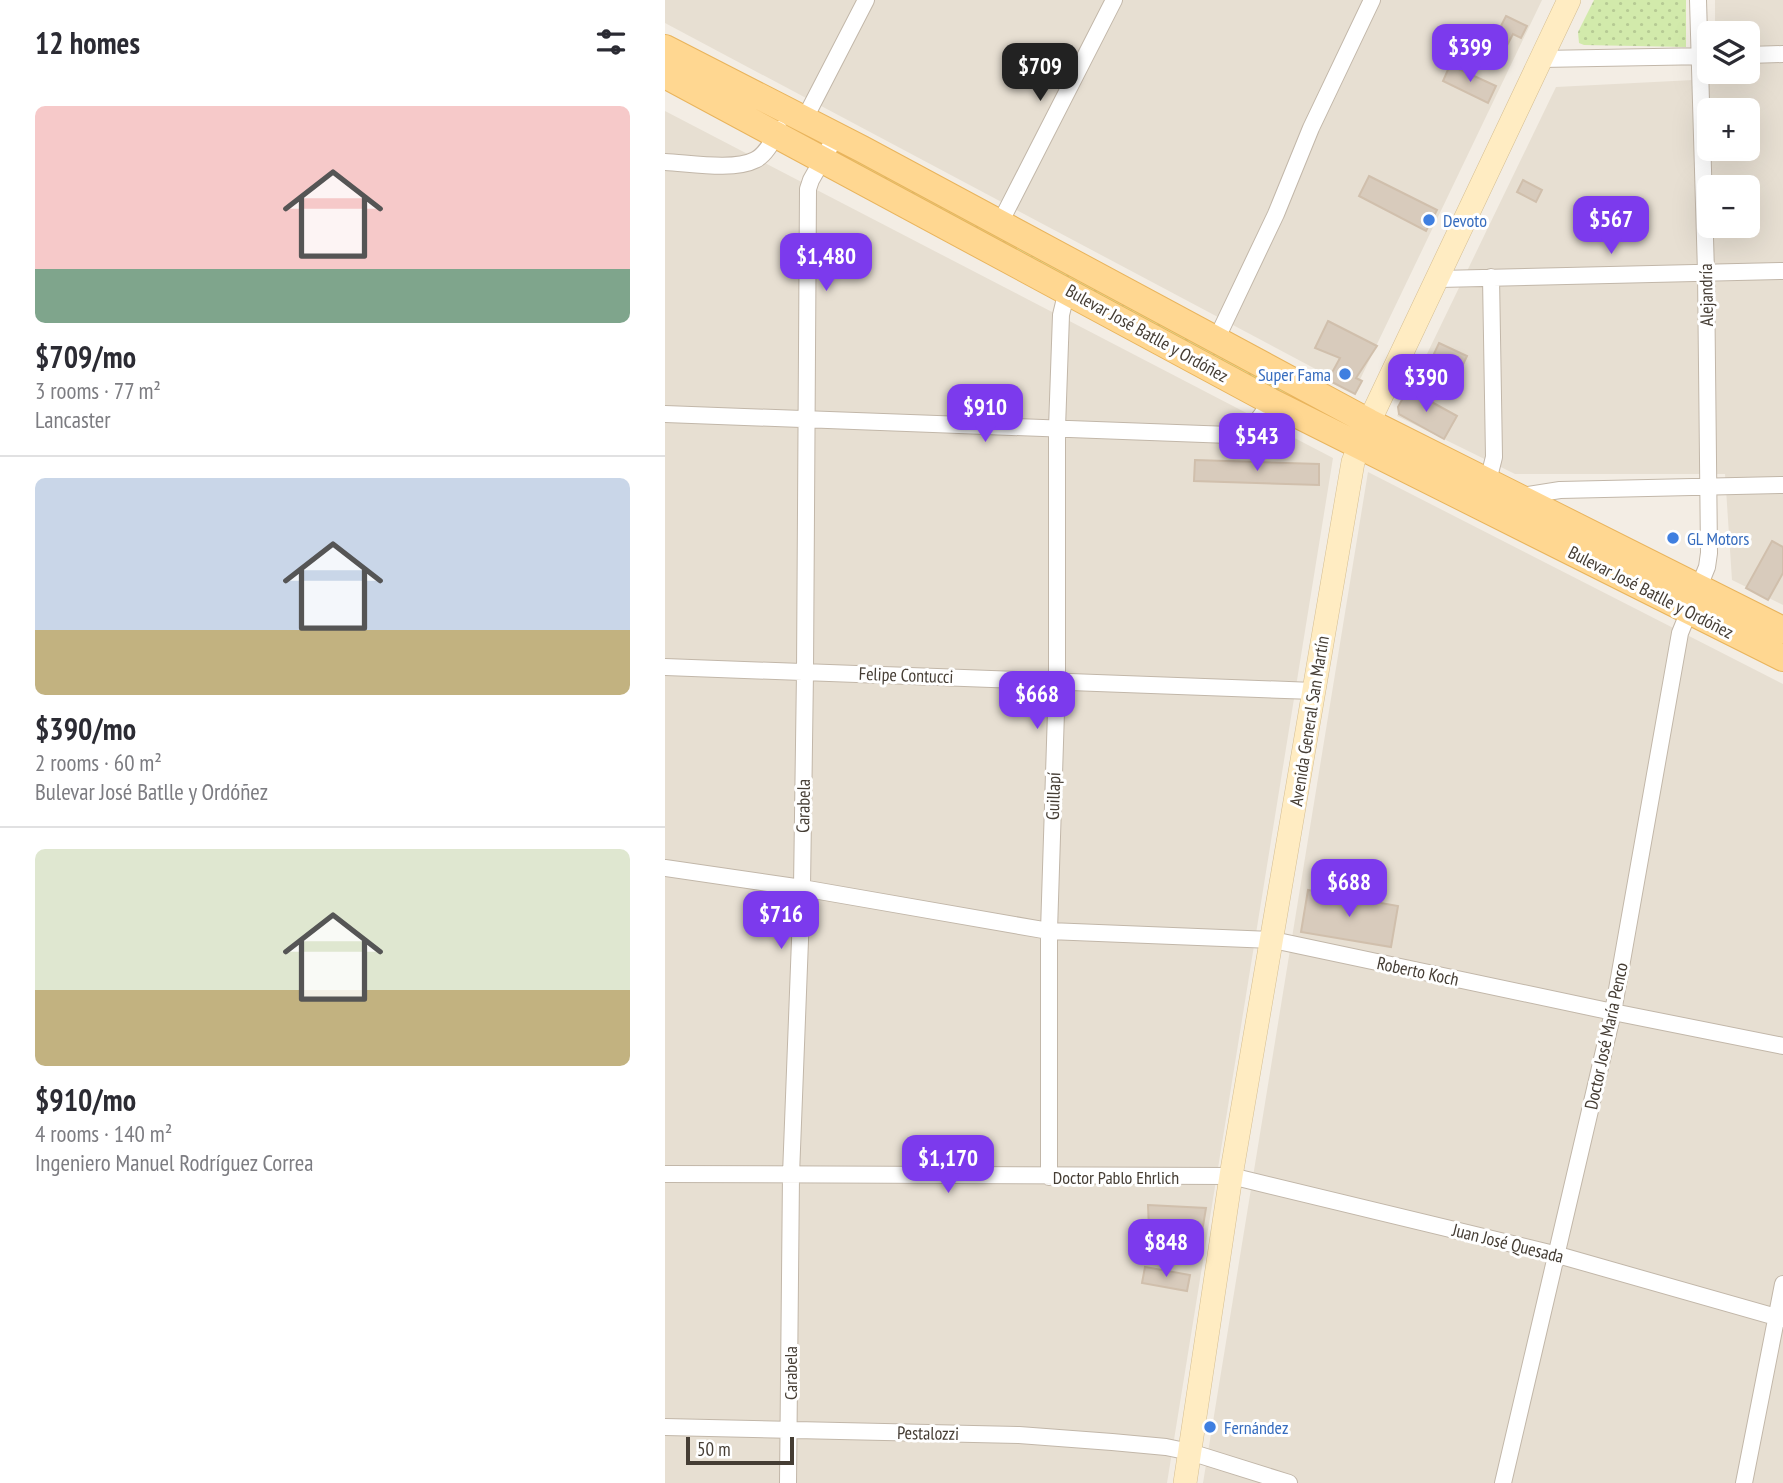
<!DOCTYPE html>
<meta charset="utf-8">
<style>
:root{--surface:#fff;--page:#f2f2f3;--text:#2b2b33;--muted:#7c7c81;--line:#e1e1e2;--accent:#7c3aed}
body{margin:0;font-family:"PT Sans Narrow",sans-serif;background:var(--page);color:var(--text);height:100vh;display:flex;flex-direction:column;font-size:26px;white-space:nowrap}
*{box-sizing:border-box;margin:0}
p{font-size:23px;color:var(--muted)}
.icon{flex:none;width:38px;height:38px;fill:none;stroke:currentColor;stroke-width:2;stroke-linecap:round;stroke-linejoin:round}
.map{position:relative;flex:1;overflow:hidden}
.side{display:flex;flex-direction:column;background:var(--surface);width:665px}
.side>*{flex:none}
.fabs{position:absolute;left:1032px;top:21px;display:grid;gap:14px}
.fabs a{display:grid;place-items:center;width:63px;height:63px;border-radius:10px;background:var(--surface);box-shadow:0 7px 28px #0002;font-size:35px}
.scale{position:absolute;left:21px;bottom:18px;width:108px;box-sizing:border-box;padding-left:7px;border:4px solid #453d34;border-top:0;font-size:19px;line-height:24px;white-space:nowrap;color:#453d34;-webkit-text-stroke:5px #fff;paint-order:stroke}
.price{position:absolute;translate:-50% -60px;padding:0 16px;border-radius:14px;background:var(--accent);color:#fff;font-size:23px;line-height:46px;filter:drop-shadow(0 2px 4px #0008)}
.price::after{content:'';position:absolute;left:50%;top:42px;width:21px;height:16px;margin-left:-10px;background:inherit;clip-path:polygon(0 0,100% 0,50% 100%)}
.price.on{background:#222;color:#fff}
ul{padding:0;list-style:none}
li{display:grid;align-content:center;gap:14px;height:371px;padding:0 35px}
li+li{border-top:2px solid var(--line)}
li span{display:grid;place-items:center;height:217px;border-radius:10px;color:#555}
li>.icon{margin-inline-start:auto}
span .icon{width:126px;height:126px;fill:#fffc;stroke-width:1}
li b{font-size:30px}
h2{display:flex;justify-content:space-between;align-items:center;height:84px;padding:0 35px;font-size:30px}
main{display:flex;flex:1;min-height:0}
.map>svg:first-child{display:block}
.residential{fill:#e7dfd2;fill-rule:evenodd}
.green{fill:url(#green-dots)}
.building{fill:#d8cbbc;stroke:#d0bfac;stroke-width:2}
.lines{fill:none;stroke-linecap:round;stroke-linejoin:round}
.street-casing{stroke:#c2b7a9;stroke-width:18}
.secondary-casing{stroke:#d5be92;stroke-width:24}
.primary-casing{stroke:#e9b45c;stroke-width:28}
.street{stroke:#fff;stroke-width:16}
.secondary{stroke:#ffecc2;stroke-width:23}
.primary{stroke:#ffd791;stroke-width:26}
.shop-dot{fill:#3f7fe0;stroke:#fff;stroke-width:2.5}
.labels{text-anchor:middle;dominant-baseline:central;stroke-width:6;stroke-linejoin:round;paint-order:stroke}
.shop-label{font-size:18px;fill:#366cbe;stroke:#fff;text-anchor:start}
.street-label{font-size:18px;fill:#453d34;stroke:#fff}
</style>
<main>
<section class="side">
<h2>12 homes<svg class="icon" aria-label="filters" viewBox="0 0 24 24"><path d="M4 7h16M4 17h16"/><circle cx="9" cy="7" r="2"/><circle cx="15" cy="17" r="2"/></svg></h2>
<ul>
<li><span style="background:linear-gradient(#f6c9c9 75%,#7fa58c 0)"><svg class="icon" aria-label="home" viewBox="0 0 24 24"><path d="M3 11l9-7 9 7M6 9v11h12V9"/></svg></span><div><b>$709/mo</b><p>3 rooms · 77 m²</p><p>Lancaster</p></div></li>
<li><span style="background:linear-gradient(#c9d6e8 70%,#c2b280 0)"><svg class="icon" aria-label="home" viewBox="0 0 24 24"><path d="M3 11l9-7 9 7M6 9v11h12V9"/></svg></span><div><b>$390/mo</b><p>2 rooms · 60 m²</p><p>Bulevar José Batlle y Ordóñez</p></div></li>
<li><span style="background:linear-gradient(#dfe7d0 65%,#c2b280 0)"><svg class="icon" aria-label="home" viewBox="0 0 24 24"><path d="M3 11l9-7 9 7M6 9v11h12V9"/></svg></span><div><b>$910/mo</b><p>4 rooms · 140 m²</p><p>Ingeniero Manuel Rodríguez Correa</p></div></li>
</ul>
</section>
<div class="map">
<svg width="1118" height="1483" viewBox="0 0 1118 1483">
<defs>
<pattern id="green-dots" width="8" height="8" patternUnits="userSpaceOnUse" patternTransform="scale(1.75)"><rect width="8" height="8" fill="#d2eaab"/><path d="M2 2h.1M6 6h.1" fill="none" stroke="#b6ca94" stroke-width="1.8" stroke-linecap="round"/></pattern>
</defs>
<rect width="100%" height="100%" fill="#f3ede4"/>
<path class="residential" d="M0,0H877L690,390L0,23Z
M1050,0H1118V605L1067,580L1060,474H850L732,416L891,87L1048,79L1049,72H1083V33H1050ZM1045,110H1083V149H1045ZM1045,187H1083V226H1045Z
M0,111L668,458L502,1483H0Z
M703,472L1118,684V1483H538Z"/>
<path class="green" d="M929,0H1021V47L919,45L914,43L913,32Z
M180,154L689,425L688,431L177,157Z"/>
<path class="building" d="M841,16L862,26L856,38L848,34L837,55L819,46L829,25L835,28Z
M785,65L831,86L823,103L778,81Z
M704,176L772,210L761,231L694,196Z
M858,180L877,190L871,202L852,192Z
M663,321L712,346L691,378L697,381L690,394L663,380L675,358L650,348Z
M774,343L802,356L795,371L767,358Z
M743,389L792,416L779,439L734,414L733,407Z
M530,460L654,464V485L529,481Z
M1107,541L1118,547V573L1103,600L1081,588Z
M643,890L733,906L726,947L636,932Z
M483,1205L541,1208L536,1238L484,1230Z
M480,1267L525,1275L522,1291L477,1283Z"/>
<g class="lines">
<g class="street-casing">
<path id="street" d="M1083,55L1118,54
M876,59L1045,56
M139,120L201,0
M0,162C24,163 69,171 90,160C101,155 108,140 114,129
M335,223L449,0
M774,279L1118,271
M551,340L611,214L646,128L707,0
M0,414L565,435C589,427 593,423 605,401
M823,481L829,457L826,277
M856,496L895,490L1118,485
M0,667L649,691
M0,868L137,888L384,931L608,940L948,1012L1118,1046
M0,1174L566,1176L893,1255L1118,1319
M384,1177V931L392,680V428L396,315L402,290
M0,1427L354,1435L447,1442L501,1447L525,1452L624,1483
M123,1483L126,1175L137,888L140,672L143,189L146,180L171,136
M838,1483L948,1012L1015,633L1042,567L1044,553L1041,272L1033,0
M1079,1483L1118,1284"/>
</g>
<g class="secondary-casing">
<path id="secondary" d="M520,1483L566,1176L688,462L704,422L904,0"/>
</g>
<g class="primary-casing">
<path id="primary" d="M0,48L197,149L704,422L1118,630
M0,75L605,401L1118,658"/>
</g>
<use href="#street" class="street"/>
<use href="#secondary" class="secondary"/>
<use href="#primary" class="primary"/>
</g>
<g class="shop-dot">
<circle cx="764" cy="220" r="7"/>
<circle cx="680" cy="374" r="7"/>
<circle cx="1008" cy="538" r="7"/>
<circle cx="545" cy="1427" r="7"/>
</g>
<g class="labels">
<g class="shop-label">
<text x="778" y="220">Devoto</text>
<text x="666" y="374" text-anchor="end">Super Fama</text>
<text x="1022" y="538">GL Motors</text>
<text x="559" y="1427">Fernández</text>
</g>
<g class="street-label">
<text transform="translate(1041 295) rotate(-91)">Alejandría</text>
<text transform="translate(482 333) rotate(29)">Bulevar José Batlle y Ordóñez</text>
<text transform="translate(986 592) rotate(27)">Bulevar José Batlle y Ordóñez</text>
<text transform="translate(241 675) rotate(2)">Felipe Contucci</text>
<text transform="translate(644 721) rotate(-81)">Avenida General San Martín</text>
<text transform="translate(388 796) rotate(-88)">Guillapí</text>
<text transform="translate(138 806) rotate(-89)">Carabela</text>
<text transform="translate(753 971) rotate(12)">Roberto Koch</text>
<text transform="translate(941 1036) rotate(-78)">Doctor José María Penco</text>
<text x="451" y="1177">Doctor Pablo Ehrlich</text>
<text transform="translate(843 1243) rotate(14)">Juan José Quesada</text>
<text transform="translate(125 1373) rotate(-90)">Carabela</text>
<text transform="translate(263 1433) rotate(1)">Pestalozzi</text>
</g>
</g>
</svg>
<div class="fabs">
<a><svg class="icon" aria-label="layers" viewBox="0 0 24 24"><path d="M12 4l9 5-9 5-9-5zM3 14l9 5 9-5"/></svg></a>
<a>+</a>
<a>−</a>
</div>
<div class="scale">50 m</div>
<b class="price" style="left:805px;top:84px">$399</b>
<b class="price on" style="left:375px;top:103px">$709</b>
<b class="price" style="left:946px;top:256px">$567</b>
<b class="price" style="left:161px;top:293px">$1,480</b>
<b class="price" style="left:761px;top:414px">$390</b>
<b class="price" style="left:320px;top:444px">$910</b>
<b class="price" style="left:592px;top:473px">$543</b>
<b class="price" style="left:372px;top:731px">$668</b>
<b class="price" style="left:684px;top:919px">$688</b>
<b class="price" style="left:116px;top:951px">$716</b>
<b class="price" style="left:283px;top:1195px">$1,170</b>
<b class="price" style="left:501px;top:1279px">$848</b>
</div>
</main>
